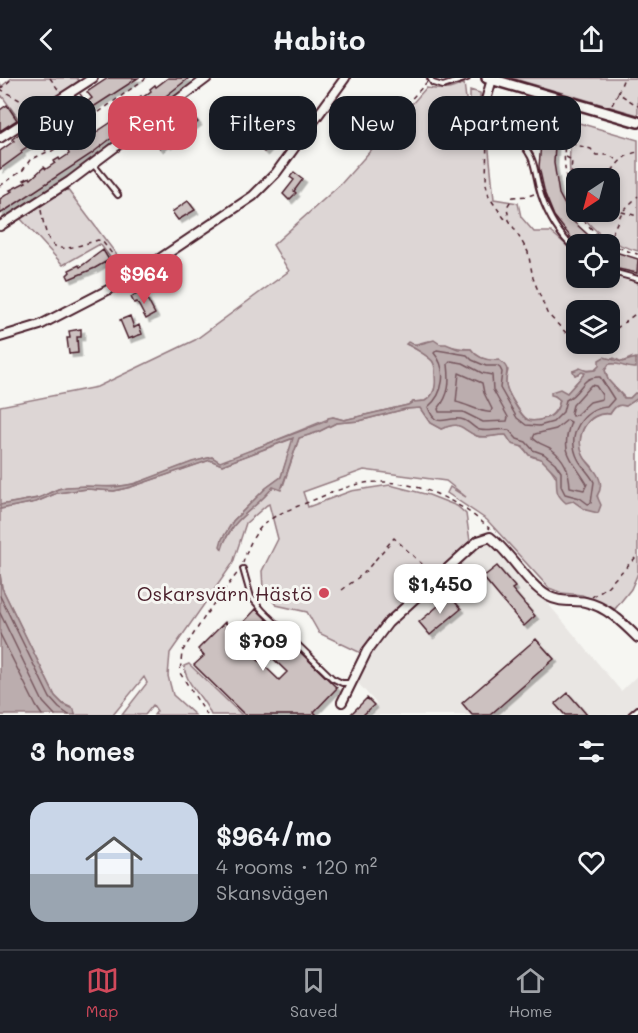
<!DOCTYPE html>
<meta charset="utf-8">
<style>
:root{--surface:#171b24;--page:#242831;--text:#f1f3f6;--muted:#9ea1a6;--line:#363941;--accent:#d1495b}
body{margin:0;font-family:Mali,sans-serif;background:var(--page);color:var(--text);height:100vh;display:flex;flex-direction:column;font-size:22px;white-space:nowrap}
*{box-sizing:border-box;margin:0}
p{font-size:20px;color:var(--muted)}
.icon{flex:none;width:33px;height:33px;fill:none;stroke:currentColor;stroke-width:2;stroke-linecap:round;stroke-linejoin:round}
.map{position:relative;height:637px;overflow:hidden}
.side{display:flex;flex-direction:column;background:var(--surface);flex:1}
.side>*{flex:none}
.banner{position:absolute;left:18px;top:18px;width:603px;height:54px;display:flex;gap:12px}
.needle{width:39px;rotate:216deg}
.controls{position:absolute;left:566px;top:90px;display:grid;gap:12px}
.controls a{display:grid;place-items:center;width:54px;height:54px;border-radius:12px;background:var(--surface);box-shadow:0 3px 9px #0003;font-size:30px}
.price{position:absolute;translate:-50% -51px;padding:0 14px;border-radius:12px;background:#fff;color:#222;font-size:20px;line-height:39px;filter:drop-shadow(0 2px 3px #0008)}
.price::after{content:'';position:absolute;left:50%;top:36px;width:18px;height:14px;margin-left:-9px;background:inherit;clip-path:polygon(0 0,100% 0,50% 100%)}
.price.active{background:var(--accent);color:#fff}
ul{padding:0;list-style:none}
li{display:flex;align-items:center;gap:18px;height:150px;padding:0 30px}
li span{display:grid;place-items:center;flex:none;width:168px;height:120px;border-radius:18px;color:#555}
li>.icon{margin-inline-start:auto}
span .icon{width:72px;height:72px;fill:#fffc;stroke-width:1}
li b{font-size:26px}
h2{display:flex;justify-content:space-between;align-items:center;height:72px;padding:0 30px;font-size:26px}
.pill{padding:0 21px;border-radius:18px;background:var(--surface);box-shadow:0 3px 9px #0003;font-size:21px;line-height:54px}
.pill.active{background:var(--accent);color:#fff}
header{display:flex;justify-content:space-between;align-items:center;height:78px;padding:0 30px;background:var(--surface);font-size:27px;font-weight:800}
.dock{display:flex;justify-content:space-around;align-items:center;height:84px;border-top:2px solid var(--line);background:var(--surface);font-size:16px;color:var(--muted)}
.dock a{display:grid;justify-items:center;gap:3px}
.dock .active{color:var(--accent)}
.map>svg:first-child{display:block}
.built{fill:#e9e6e3}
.green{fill:#ddd6d5;stroke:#947a80;stroke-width:1.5;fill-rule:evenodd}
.water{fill:#bbadae;stroke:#8e747a;stroke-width:1.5}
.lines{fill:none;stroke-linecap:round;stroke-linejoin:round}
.shore{stroke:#77585f;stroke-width:1.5}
.building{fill:#ccc1c0;stroke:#4a1f2b;stroke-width:1.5;filter:url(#shadow)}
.service-casing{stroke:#4a1f2b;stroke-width:8}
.minor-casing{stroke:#4a1f2b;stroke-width:12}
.tertiary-casing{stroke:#4a1f2b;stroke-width:14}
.path{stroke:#4a1f2b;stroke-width:1.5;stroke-dasharray:4.5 4.5;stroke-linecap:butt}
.service{stroke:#f6f6f2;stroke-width:4}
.minor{stroke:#f6f6f2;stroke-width:8}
.tertiary{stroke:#f6f6f2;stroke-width:9}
.poi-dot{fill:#d1495b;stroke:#f6f6f2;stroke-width:2}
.labels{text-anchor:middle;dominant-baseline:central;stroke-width:6;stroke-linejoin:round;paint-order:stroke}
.poi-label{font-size:20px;fill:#4a1f2b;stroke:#f6f6f2;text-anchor:end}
</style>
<header><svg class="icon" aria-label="back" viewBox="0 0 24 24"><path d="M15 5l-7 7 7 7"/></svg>Habito<svg class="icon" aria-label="share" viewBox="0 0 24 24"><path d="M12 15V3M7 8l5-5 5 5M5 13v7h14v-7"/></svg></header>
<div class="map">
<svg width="638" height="637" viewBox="0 0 638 637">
<defs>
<filter id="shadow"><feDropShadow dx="3.5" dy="3.5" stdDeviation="0" flood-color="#0004"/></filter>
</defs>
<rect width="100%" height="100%" fill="#f6f6f2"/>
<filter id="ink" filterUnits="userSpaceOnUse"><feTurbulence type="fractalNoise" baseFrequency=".0167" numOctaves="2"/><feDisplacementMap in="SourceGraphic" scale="12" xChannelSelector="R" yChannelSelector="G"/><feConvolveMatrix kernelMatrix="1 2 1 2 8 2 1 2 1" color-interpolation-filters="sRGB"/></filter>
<g filter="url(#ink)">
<path class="built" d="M485,464L492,465L556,535L621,613L638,597V637H370L377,629L376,625L357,604L366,581L388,550L470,474Z"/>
<path class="green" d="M12,0H77L79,3L20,43L2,18L0,19V6L2,8Z
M511,0H638V37Z
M464,5L470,53V12L480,15V44L488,63L494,121L518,125L521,139L534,154H551L576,175V200H597L600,201L602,200H609V194L638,205V316L635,315L630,320H625L608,302L605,292L609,286L616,285L625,288L631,280L622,284L614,280L599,288L595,292L573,293L575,297L582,294L585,295L567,315L555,318L560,322C557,336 543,348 528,342C522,339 506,313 506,306C505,302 507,297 508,292L475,277L471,271C460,271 450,268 439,266C435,265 433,263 429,263C421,263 419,268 406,266C413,269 430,279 434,285C440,296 436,317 425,323L413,324L408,327L344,342L333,339L220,385L212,379C184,385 159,399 132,406C109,412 86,406 63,410C53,411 46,418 37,420C25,423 12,425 0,427V328L97,309L195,262L289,193L273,167L341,106L426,10C441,12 450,13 464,5ZM576,232H609V266H576Z
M572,43L638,62V173C616,167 592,155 581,134H609V100H576V123C566,96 570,71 572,43Z
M67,111L132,197L126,200L100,166L63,187L20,140Z
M638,320V495L631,511L615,531L582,517L562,515L549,510L487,442L447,415L450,409L466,419L446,403L364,392L303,414L308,429L351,413L390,407L429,417L457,428L466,436L470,463L382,544L361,575L319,555L307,534L276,527L263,511L262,493L278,461L269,426L267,427L246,445L233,485L170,575L168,598L173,617L195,637H154L157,633L153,627L145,637H122L147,605L144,599L113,637H75L73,631L63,626L55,618L2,510L0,496V431L36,424L57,415L87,411L114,413L131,409L210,382L222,387L294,360L281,399L266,410L233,443L225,462L235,445L273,409L283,408L299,360L318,354L336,345L359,343L405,331L420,330L430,345L441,351C462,342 460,350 477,358C484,361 498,356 506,357C514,367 518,364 524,371C527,374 527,376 531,378C535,380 540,380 544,383C556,394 559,409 571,421C575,425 581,428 586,432L598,424C597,414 597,400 593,390C591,386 586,383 584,379C573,360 587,333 610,336C615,328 617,326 626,328Z
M189,586L242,637H211C204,618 186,608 184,588Z"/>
<path class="water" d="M434,262L440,266H446L458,271H471C478,281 488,283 499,282C512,292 505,293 506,306C506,313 521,339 528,342C534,344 541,342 546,340C555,337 558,331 560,322L555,318L551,317V314L560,311L567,315L585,295L582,294L575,297L573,293L580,290L587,293L595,292L599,288V282L604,279L622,284L636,280V290C626,291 620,284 609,286L605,292L608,302L624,320H630L635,315L638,316V320L626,328C617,326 615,328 610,336C588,332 574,358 583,377C587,386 596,391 599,400C602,407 601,412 597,418L601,427L598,435L586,432L573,423L566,425C553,414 558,410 556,396L541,381L529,377L523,369L512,366L506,357C498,356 484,361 477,358C460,351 462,342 441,351L430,345L420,330L405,331L359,343L336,345L318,354L299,360L281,412L273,409C255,433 232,438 222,471L220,468L222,461L233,443L266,410L281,399L293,360L222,387L210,382L131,409L114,413L87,411L57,415L36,424L0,431V427L39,420L58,411L66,409L86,408L115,409L134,406L192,384L212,379L220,384L327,343L328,340L333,339L344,342L408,327L413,324L425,323C435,317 436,309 435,298C435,293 436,289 433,284C430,279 411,268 406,266L408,264L416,267Z
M0,496L2,510L55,618L63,626L74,631L75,637H0Z"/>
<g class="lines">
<path class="shore" d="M437,272L467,277L472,282L486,288H497L500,290L502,294L500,310L517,340L526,347L539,348L553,344L563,334L566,322C583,314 580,298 600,299L614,321L607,329C582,331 566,357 578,381C582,389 590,396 594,404L591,425L588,426L580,420L565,416L561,408V394L555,385L544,376L533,372L526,364L517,361L509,352C500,350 489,354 480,352C474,351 470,344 464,342C447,336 437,354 428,329C444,316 448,291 434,275Z
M451,283L463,285L482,295L492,297L493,312L508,339L507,343L483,344L463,334H439L438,331C450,316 450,304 448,286Z
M459,295L482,305L484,315L492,331L491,334C483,336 467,326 456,324Z
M591,307L596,308L602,317V321L590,324L576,337L572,338L571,335L573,327Z
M567,342L571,344C559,375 573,382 587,406L584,412L570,409C569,392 565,381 550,370C543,366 538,366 533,360L535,356L556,351Z
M0,518L50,620L59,630L69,637
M0,535L43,624L55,637
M0,556L36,628L42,637"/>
</g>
<path class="building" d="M108,0H138L90,31L91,33L86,37L87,39L58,59L50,47L78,27L80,29L92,20L87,14Z
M168,0H189L91,76L0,136V121L12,113L10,112L26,104L24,102L30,99L31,101L44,89L46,91L55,85L54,83L59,80L60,82L69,76L68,73L73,69L75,72L84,65L83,63L110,45L141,18L142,20L151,13L150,11L155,7L156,9Z
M7,27L17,42L0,53V32Z
M503,32L546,45L542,54L500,43Z
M190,34L198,44L190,50L189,48L168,67L167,65L160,70L154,63Z
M25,52L34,64L21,73L22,75L0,91V73L14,63L12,61Z
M269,54L276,61L264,74L257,67Z
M541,65L555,67L554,85L559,116L574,144L598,166H576L554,138L545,116L539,89Z
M294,94L303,101L294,113L296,115L289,122L283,116L294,102L290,99Z
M188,123L195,132L178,142L172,134Z
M103,172L109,182L95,190L69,201L67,197L70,194L69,192L79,187L80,189Z
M609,172L638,181L637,195L609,189Z
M139,214L142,221L146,219L155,236L146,241L137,224L134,225L131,219Z
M130,238L134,250L139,247L142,256L128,261L120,242Z
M81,251V259H77L78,275L69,276L67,260H70L69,253Z
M497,488L515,509L512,511L535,538L524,548L483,499Z
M450,518L461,531L430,557L419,544Z
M256,531L337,610L314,634L317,637H245L194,587L204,578L198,571L225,544L232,552L230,555L279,602L287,594L240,548Z
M536,561L554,581L490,637H472L462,625Z
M568,615L587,637H565L555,626Z
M367,620L374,627L363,637H350Z"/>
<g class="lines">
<g class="service-casing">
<path id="service" d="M430,0L433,5L443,8L467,0
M297,26L311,48
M497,52V66
M515,58C539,83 532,88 541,117C548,138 559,157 576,172
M93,86L118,117
M609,193L638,201
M243,491L251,519L263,533L332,600L342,605H351
M631,637L638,631"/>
</g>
<g class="minor-casing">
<path id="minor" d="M492,1L482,36C489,51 501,52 515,57
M0,60L93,0
M0,148L70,103L207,0
M0,259L40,247L131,200L253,118L276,95L345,0
M342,624L367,573L388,545L470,470L478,463L490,459C511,475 526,505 548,518C560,525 573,522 585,524C606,528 623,545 638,560"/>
</g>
<g class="tertiary-casing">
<path id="tertiary" d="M487,0L638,44"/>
</g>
<path class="path" d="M50,0L60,14
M0,11L34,30
M0,11L13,0
M618,15L624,0
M80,16L95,36
M612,27L618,15L638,28
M568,34C563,65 561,100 576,129
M394,40L427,4
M30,49L46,73
M519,51L591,71L596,77H609L619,83
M487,52L486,106L489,119L504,140L508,142
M566,79L572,82L571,94L583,100
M606,100C617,88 621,77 638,74
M567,102L576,97
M0,108L23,92L30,82L47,74L52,73L75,57L92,44L95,37L146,0
M534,116L528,118L513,119L507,129L509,142L528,174L533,200L547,235L572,261L576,262
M609,121L622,134L638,138
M41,132C49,179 57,174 98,162L102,163L127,195
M578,134C592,156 613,170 638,176
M608,164L622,134L638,118
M609,256L638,234
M243,485C255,445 269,439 306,425C329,416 353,404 377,404C419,403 460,423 490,451
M342,512L364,495L394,460L424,488L433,492
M592,519L608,508L638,477
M207,637L180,595L182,574L211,529L239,493"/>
<use href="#service" class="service"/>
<use href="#minor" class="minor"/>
<use href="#tertiary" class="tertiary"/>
</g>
</g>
<circle class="poi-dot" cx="324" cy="515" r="6"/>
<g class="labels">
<g class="poi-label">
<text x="312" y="515">Oskarsvärn Hästö</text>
</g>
</g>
</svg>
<div class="controls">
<a><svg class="needle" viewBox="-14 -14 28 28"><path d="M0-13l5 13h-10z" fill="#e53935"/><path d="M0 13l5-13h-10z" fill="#9ea1a6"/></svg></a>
<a><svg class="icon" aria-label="locate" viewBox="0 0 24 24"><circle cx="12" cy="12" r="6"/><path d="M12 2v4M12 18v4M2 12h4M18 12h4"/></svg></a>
<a><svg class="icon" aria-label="layers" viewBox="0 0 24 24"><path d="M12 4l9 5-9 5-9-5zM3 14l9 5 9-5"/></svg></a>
</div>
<b class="price active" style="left:144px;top:227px">$964</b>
<b class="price" style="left:440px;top:537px">$1,450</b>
<b class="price" style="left:263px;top:594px">$709</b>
<div class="banner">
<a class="pill">Buy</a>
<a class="pill active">Rent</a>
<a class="pill">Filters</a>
<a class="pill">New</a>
<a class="pill">Apartment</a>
</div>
</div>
<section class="side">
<h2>3 homes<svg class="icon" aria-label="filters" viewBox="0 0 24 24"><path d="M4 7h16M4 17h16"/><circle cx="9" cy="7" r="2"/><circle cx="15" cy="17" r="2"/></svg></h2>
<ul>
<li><span style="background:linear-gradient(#c9d6e8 60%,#9aa5b1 0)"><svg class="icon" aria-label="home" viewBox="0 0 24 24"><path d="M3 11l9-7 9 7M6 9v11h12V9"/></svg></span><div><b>$964/mo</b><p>4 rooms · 120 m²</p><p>Skansvägen</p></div><svg class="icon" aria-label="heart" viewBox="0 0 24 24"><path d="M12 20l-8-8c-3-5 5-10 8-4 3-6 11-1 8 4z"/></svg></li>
</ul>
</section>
<nav class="dock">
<a class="active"><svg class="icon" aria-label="map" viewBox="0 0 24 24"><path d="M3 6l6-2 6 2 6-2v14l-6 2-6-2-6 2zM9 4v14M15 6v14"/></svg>Map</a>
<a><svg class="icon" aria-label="saved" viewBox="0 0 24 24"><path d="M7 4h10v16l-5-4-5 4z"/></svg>Saved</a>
<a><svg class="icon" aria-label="home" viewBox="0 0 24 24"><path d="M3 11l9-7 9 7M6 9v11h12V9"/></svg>Home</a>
</nav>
